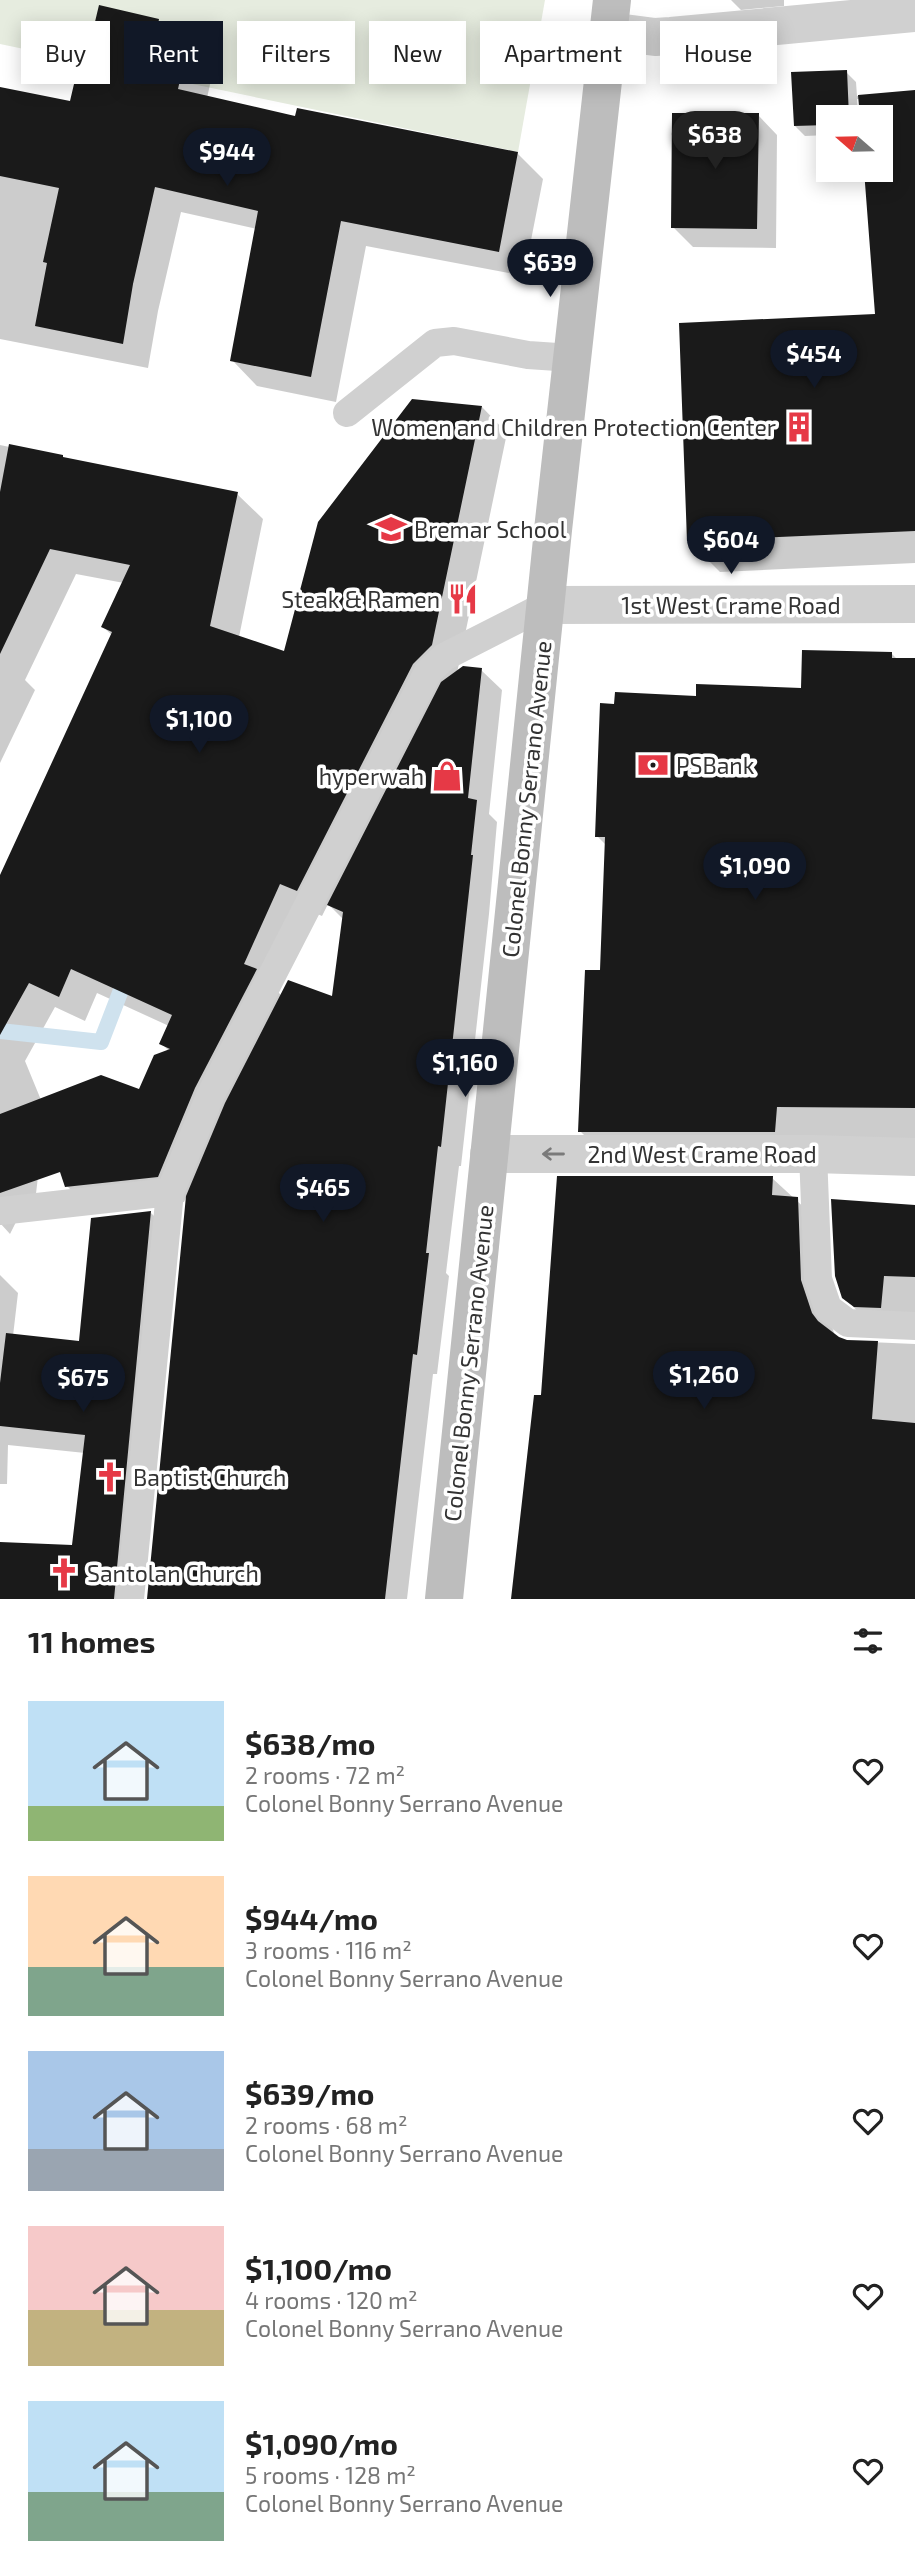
<!DOCTYPE html>
<meta charset="utf-8">
<style>
:root{--surface:#fff;--page:#f6f6f6;--text:#222;--muted:#767676;--accent:#111827}
body{margin:0;font-family:"Exo 2",sans-serif;background:var(--page);color:var(--text);height:100vh;display:flex;flex-direction:column;font-size:26px;white-space:nowrap}
*{box-sizing:border-box;margin:0}
p{font-size:23px;color:var(--muted)}
.icon{flex:none;width:38px;height:38px;fill:none;stroke:currentColor;stroke-width:2;stroke-linecap:round;stroke-linejoin:round}
.map{position:relative;height:1599px;overflow:hidden}
.side{display:flex;flex-direction:column;background:var(--surface);flex:1}
.side>*{flex:none}
.top-card{position:absolute;left:21px;top:21px;width:873px;height:63px;display:flex;gap:14px}
.needle{width:46px;rotate:290deg}
.buttons{position:absolute;left:816px;top:105px;display:grid;gap:14px}
.buttons a{display:grid;place-items:center;width:77px;height:77px;border-radius:0px;background:var(--surface);box-shadow:0 4px 18px #0003;font-size:35px}
.price{position:absolute;translate:-50% -60px;padding:0 16px;border-radius:24px;background:var(--accent);color:#fff;font-size:23px;line-height:46px;filter:drop-shadow(0 2px 4px #0008)}
.price::after{content:'';position:absolute;left:50%;top:42px;width:21px;height:16px;margin-left:-10px;background:inherit;clip-path:polygon(0 0,100% 0,50% 100%)}
.price.current{background:#222;color:#fff}
ul{padding:0;list-style:none}
li{display:flex;align-items:center;gap:21px;height:175px;padding:0 28px}
li span{display:grid;place-items:center;flex:none;width:196px;height:140px;border-radius:0px;color:#555}
li>.icon{margin-inline-start:auto}
span .icon{width:84px;height:84px;fill:#fffc;stroke-width:1}
li b{font-size:30px}
h2{display:flex;justify-content:space-between;align-items:center;height:84px;padding:0 28px;font-size:30px}
.pill{padding:0 24px;border-radius:0px;background:var(--surface);box-shadow:0 4px 18px #0003;font-size:24px;line-height:63px}
.pill.current{background:var(--accent);color:#fff}
.map>svg:first-child{display:block}
.green{fill:#e6ecdf}
.shadow{fill:#0003;fill-rule:evenodd}
.lines{fill:none;stroke-linecap:round;stroke-linejoin:round}
.stream{stroke:#cfe2ee;stroke-width:16}
.building{fill:#1a1a1a}
.service{stroke:#d0d0d0;stroke-width:28}
.minor{stroke:#d0d0d0;stroke-width:38}
.secondary{stroke:#bdbdbd;stroke-width:38}
.oneway{stroke:#7a7a7a}
.labels{text-anchor:middle;dominant-baseline:central;stroke-width:7;stroke-linejoin:round;paint-order:stroke}
.poi-label{font-size:23px;fill:#333;stroke:#fff;text-anchor:start}
.street-label{font-size:23px;fill:#333;stroke:#fff}
</style>
<div class="map">
<svg width="915" height="1599" viewBox="0 0 915 1599">
<rect width="100%" height="100%" fill="#fff"/>
<path class="green" d="M0,0H545L518,152L0,44Z"/>
<path class="shadow" d="M731,0H784V6L741,10Z
M159,21L213,71L207,98L297,118L517,153L543,179L524,276L366,246L336,402L257,386L232,360L257,229L181,212L158,311L148,368L0,339V89L72,103L85,70Z
M846,72L856,82L857,96L915,92V563L720,572L688,540L876,316L866,170H880V117H862L860,99H857L858,117H828V135L805,136L795,126Z
M758,115L777,135L776,248L693,247L673,227Z
M482,407L507,433L457,673L481,670L502,690L489,814L497,822L489,914L461,1166H459L446,1273L449,1276L437,1374H433L407,1599H148L188,1193L184,1202L93,1212L67,1186L43,1134L33,1219L16,1222L10,1234L0,1223V880L113,636L103,627L124,583L76,574L25,680L35,690L0,763V445L237,494L263,519L239,637L285,653ZM328,904L344,920L334,998L282,996L271,985L306,909L322,916ZM97,993L169,1026L161,1043L169,1051L140,1091L41,1100L25,1061L55,1007L85,1021Z
M891,653L898,660H915V1139L612,1163L580,1131L601,972L607,846L597,836L698,698L802,690Z
M772,1178L821,1223L825,1305L835,1336L847,1341L915,1344V1599H513L536,1397H543Z
M915,1206V1332L868,1322L844,1297Z
M151,1213L171,1233L135,1599H0V1543L73,1547L85,1453L8,1445L7,1484H0V1275L18,1293L13,1336L80,1343Z"/>
<g class="lines">
<path class="stream" d="M0,1031L101,1042L128,972"/>
</g>
<path class="building" d="M99,5L159,19L156,37L188,44L178,89L295,116L297,108L518,152L499,252L341,221L311,377L230,361L258,211L155,187L133,284L123,344L35,326L47,263L43,262L59,188L0,176V87L70,101L78,67L84,68Z
M847,70L849,117H828V125L794,126L791,72Z
M915,90V531L687,541L679,323L875,314L864,170H880V117H860L858,95Z
M672,113H759L757,229L671,228Z
M412,399L482,406L432,645L413,664L297,891L280,884L244,964L257,969L195,1088L158,1177L65,1187L60,1172L0,1193V1114L101,1075L139,1089L154,1055L170,1049L159,1044L172,1015L71,969L59,997L29,983L0,1035V875L112,632L101,627L130,565L50,549L0,654V492L9,444L63,455V457L238,492L210,626L284,651L318,522Z
M802,650L892,652V658H915V1108L777,1107L775,1132H578L585,970H600L605,837H595L600,703L614,704L615,692L696,696V684L801,688Z
M463,666L482,668L468,798L477,800L471,855H473L441,1147L438,1146L426,1253H429L417,1355L413,1354L385,1599H147L186,1196L225,1103L288,980L332,996L343,912L327,905L441,682Z
M557,1176H773L772,1195L798,1197L801,1280L812,1313L818,1321L839,1337L847,1340L878,1341L872,1419L915,1423V1599H511L534,1395H541Z
M831,1199L915,1205V1277L884,1276L881,1308L854,1307L842,1298L835,1276Z
M151,1211L114,1599H0V1542L72,1545L85,1435L0,1426V1383L6,1333L79,1341L91,1218Z"/>
<g class="lines">
<path class="service" d="M347,413L435,343L454,341L528,355L572,358
M813,1154L818,1279L828,1308L848,1323L915,1326
M0,1211L170,1192
M130,1599L170,1192L210,1096L428,672L444,657L546,605"/>
<path class="minor" d="M609,31L655,37L671,36L915,13
M546,605L915,604
M489,1154H813L915,1157"/>
<path class="secondary" d="M444,1599L553,530L612,0"/>
</g>
<defs><path id="oneway-shaft" d="M-6 0H5M1.5-3L5.5 0L1.5 3" fill="none" stroke-width="1.6" stroke-linecap="round" stroke-linejoin="round" transform="scale(1.75)"/></defs>
<use class="oneway" href="#oneway-shaft" transform="translate(553 1154) rotate(180)"/>
<defs>
<g id="building-bare" transform="scale(2.415)"><path d="M-4-6H4V6H1V3H-1V6H-4ZM-2.5-4.3h1.7v1.8h-1.7ZM.8-4.3h1.7v1.8H.8ZM-2.5-1h1.7V.8h-1.7ZM.8-1h1.7V.8H.8Z" fill="#e63946" stroke="#fff" stroke-width="2.5" paint-order="stroke"/></g>
<g id="school-bare" transform="scale(2.415)"><path d="M0-5L7-2L0 1L-7-2ZM-4 1L0 2.5L4 1V4Q0 6-4 4Z" fill="#e63946" stroke="#fff" stroke-width="2.5" paint-order="stroke"/></g>
<g id="restaurant-bare" transform="scale(2.415)"><path d="M-5-6h1v4h1v-4h1v4h1v-4h1v5L-1.5 .5V6h-2V.5L-5-1ZM5-6V6H3V1.5H1.5Q1.5-4 5-6Z" fill="#e63946" stroke="#fff" stroke-width="2.5" paint-order="stroke"/></g>
<g id="bank-bare" transform="scale(2.415)"><path d="M-6-4H6V4H-6ZM0-2.3a2.3 2.3 0 1 0 0 4.6a2.3 2.3 0 1 0 0-4.6Z" fill="#e63946" stroke="#fff" stroke-width="2.5" paint-order="stroke"/></g>
<g id="shop-bare" transform="scale(2.415)"><path d="M-5-2.5h2.3a2.7 3.5 0 0 1 5.4 0H5L5.5 6h-11ZM-1.5-2.5h3a1.5 2.3 0 0 0-3 0Z" fill="#e63946" stroke="#fff" stroke-width="2.5" paint-order="stroke"/></g>
<g id="church-bare" transform="scale(2.415)"><path d="M-1.2-6h2.4v3.5h3.3v2.4h-3.3V6h-2.4V-.1h-3.3v-2.4h3.3Z" fill="#e63946" stroke="#fff" stroke-width="2.5" paint-order="stroke"/></g>
</defs>
<g fill-rule="evenodd">
<use href="#building-bare" x="799" y="427"/>
<use href="#school-bare" x="391" y="529"/>
<use href="#restaurant-bare" x="463" y="599"/>
<use href="#bank-bare" x="653" y="765"/>
<use href="#shop-bare" x="447" y="776"/>
<use href="#church-bare" x="110" y="1477"/>
<use href="#church-bare" x="64" y="1573"/>
</g>
<g class="labels">
<g class="poi-label">
<text x="776" y="427" text-anchor="end">Women and Children Protection Center</text>
<text x="414" y="529">Bremar School</text>
<text x="440" y="599" text-anchor="end">Steak &amp; Ramen</text>
<text x="676" y="765">PSBank</text>
<text x="424" y="776" text-anchor="end">hyperwah</text>
<text x="133" y="1477">Baptist Church</text>
<text x="87" y="1573">Santolan Church</text>
</g>
<g class="street-label">
<text x="731" y="605">1st West Crame Road</text>
<text transform="translate(526 799) rotate(-84)">Colonel Bonny Serrano Avenue</text>
<text x="702" y="1154">2nd West Crame Road</text>
<text transform="translate(468 1363) rotate(-84)">Colonel Bonny Serrano Avenue</text>
</g>
</g>
</svg>
<div class="buttons">
<a><svg class="needle" viewBox="-14 -14 28 28"><path d="M0-13l5 13h-10z" fill="#e53935"/><path d="M0 13l5-13h-10z" fill="#767676"/></svg></a>
</div>
<b class="price current" style="left:715px;top:171px">$638</b>
<b class="price" style="left:227px;top:188px">$944</b>
<b class="price" style="left:550px;top:299px">$639</b>
<b class="price" style="left:814px;top:390px">$454</b>
<b class="price" style="left:731px;top:576px">$604</b>
<b class="price" style="left:199px;top:755px">$1,100</b>
<b class="price" style="left:755px;top:902px">$1,090</b>
<b class="price" style="left:465px;top:1099px">$1,160</b>
<b class="price" style="left:323px;top:1224px">$465</b>
<b class="price" style="left:704px;top:1411px">$1,260</b>
<b class="price" style="left:83px;top:1414px">$675</b>
<div class="top-card">
<a class="pill">Buy</a>
<a class="pill current">Rent</a>
<a class="pill">Filters</a>
<a class="pill">New</a>
<a class="pill">Apartment</a>
<a class="pill">House</a>
</div>
</div>
<section class="side">
<h2>11 homes<svg class="icon" aria-label="filters" viewBox="0 0 24 24"><path d="M4 7h16M4 17h16"/><circle cx="9" cy="7" r="2"/><circle cx="15" cy="17" r="2"/></svg></h2>
<ul>
<li><span style="background:linear-gradient(#bfe0f5 75%,#8fb573 0)"><svg class="icon" aria-label="home" viewBox="0 0 24 24"><path d="M3 11l9-7 9 7M6 9v11h12V9"/></svg></span><div><b>$638/mo</b><p>2 rooms · 72 m²</p><p>Colonel Bonny Serrano Avenue</p></div><svg class="icon" aria-label="heart" viewBox="0 0 24 24"><path d="M12 20l-8-8c-3-5 5-10 8-4 3-6 11-1 8 4z"/></svg></li>
<li><span style="background:linear-gradient(#ffd9b3 65%,#7fa58c 0)"><svg class="icon" aria-label="home" viewBox="0 0 24 24"><path d="M3 11l9-7 9 7M6 9v11h12V9"/></svg></span><div><b>$944/mo</b><p>3 rooms · 116 m²</p><p>Colonel Bonny Serrano Avenue</p></div><svg class="icon" aria-label="heart" viewBox="0 0 24 24"><path d="M12 20l-8-8c-3-5 5-10 8-4 3-6 11-1 8 4z"/></svg></li>
<li><span style="background:linear-gradient(#a9c7e8 70%,#9aa5b1 0)"><svg class="icon" aria-label="home" viewBox="0 0 24 24"><path d="M3 11l9-7 9 7M6 9v11h12V9"/></svg></span><div><b>$639/mo</b><p>2 rooms · 68 m²</p><p>Colonel Bonny Serrano Avenue</p></div><svg class="icon" aria-label="heart" viewBox="0 0 24 24"><path d="M12 20l-8-8c-3-5 5-10 8-4 3-6 11-1 8 4z"/></svg></li>
<li><span style="background:linear-gradient(#f6c9c9 60%,#c2b280 0)"><svg class="icon" aria-label="home" viewBox="0 0 24 24"><path d="M3 11l9-7 9 7M6 9v11h12V9"/></svg></span><div><b>$1,100/mo</b><p>4 rooms · 120 m²</p><p>Colonel Bonny Serrano Avenue</p></div><svg class="icon" aria-label="heart" viewBox="0 0 24 24"><path d="M12 20l-8-8c-3-5 5-10 8-4 3-6 11-1 8 4z"/></svg></li>
<li><span style="background:linear-gradient(#bfe0f5 65%,#7fa58c 0)"><svg class="icon" aria-label="home" viewBox="0 0 24 24"><path d="M3 11l9-7 9 7M6 9v11h12V9"/></svg></span><div><b>$1,090/mo</b><p>5 rooms · 128 m²</p><p>Colonel Bonny Serrano Avenue</p></div><svg class="icon" aria-label="heart" viewBox="0 0 24 24"><path d="M12 20l-8-8c-3-5 5-10 8-4 3-6 11-1 8 4z"/></svg></li>
</ul>
</section>
